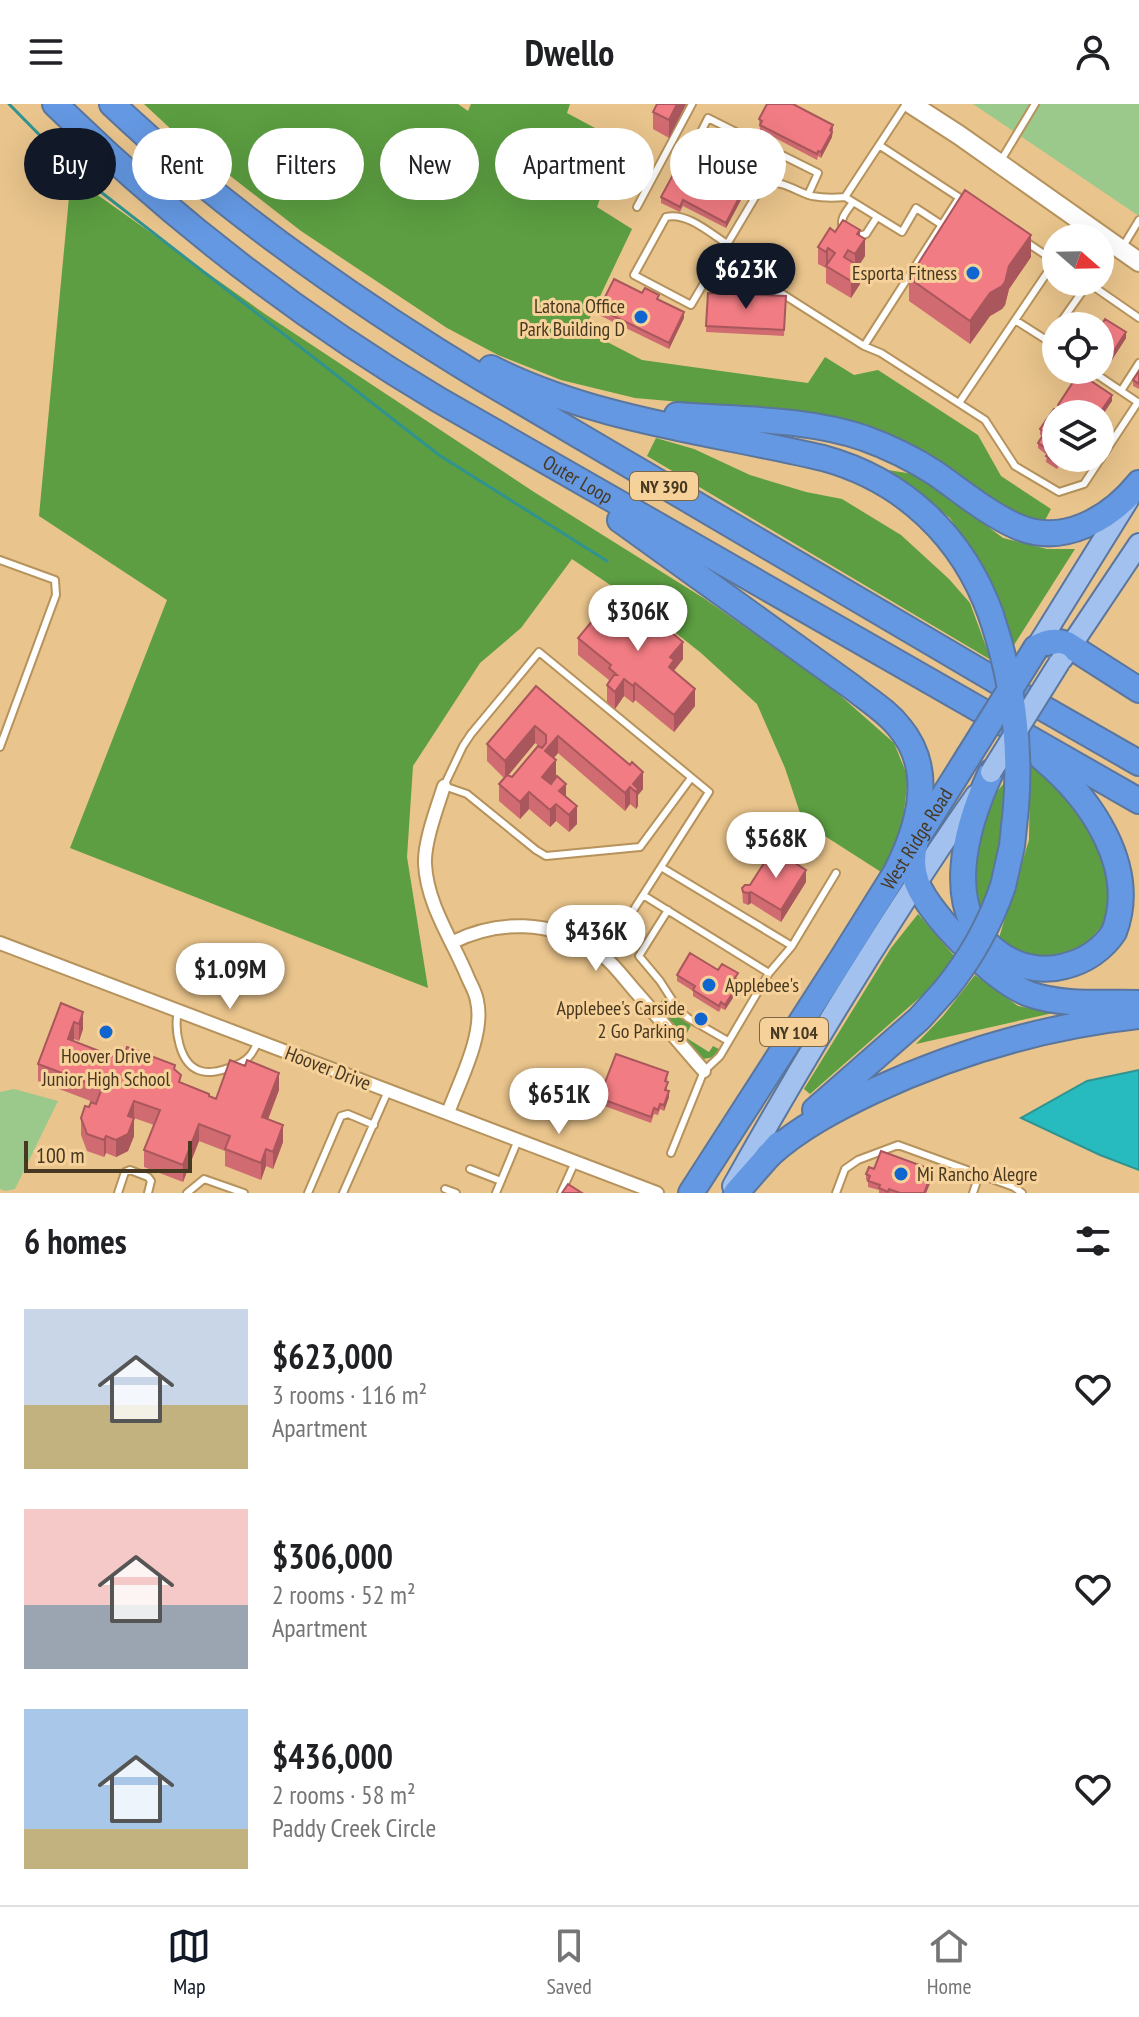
<!DOCTYPE html>
<meta charset="utf-8">
<style>
:root{--surface:#fff;--page:#f2f2f2;--text:#202124;--muted:#757577;--line:#e0e0e0;--accent:#111827}
body{margin:0;font-family:"PT Sans Narrow",sans-serif;background:var(--page);color:var(--text);height:100vh;display:flex;flex-direction:column;font-size:30px;white-space:nowrap}
*{box-sizing:border-box;margin:0}
p{font-size:26px;color:var(--muted)}
.icon{flex:none;width:44px;height:44px;fill:none;stroke:currentColor;stroke-width:2;stroke-linecap:round;stroke-linejoin:round}
.map{position:relative;height:1089px;overflow:hidden}
.panel{display:flex;flex-direction:column;background:var(--surface);flex:1}
.panel>*{flex:none}
.hud{position:absolute;left:24px;top:24px;width:1092px;height:72px;display:flex;gap:16px}
.needle{width:52px;rotate:110deg}
.tools{position:absolute;left:1042px;top:120px;display:grid;gap:16px}
.tools a{display:grid;place-items:center;width:72px;height:72px;border-radius:50%;background:var(--surface);box-shadow:0 8px 32px #0002;font-size:40px}
.scale{position:absolute;left:24px;bottom:20px;width:168px;box-sizing:border-box;padding-left:8px;border:4px solid #473821;border-top:0;font-size:22px;line-height:28px;white-space:nowrap;color:#473821;-webkit-text-stroke:6px #f6d199;paint-order:stroke}
.price{position:absolute;translate:-50% -68px;padding:0 18px;border-radius:28px;background:#fff;color:#222;font-size:26px;line-height:52px;filter:drop-shadow(0 2px 4px #0008)}
.price::after{content:'';position:absolute;left:50%;top:48px;width:24px;height:18px;margin-left:-12px;background:inherit;clip-path:polygon(0 0,100% 0,50% 100%)}
.price.selected{background:var(--accent);color:#fff}
ul{padding:0;list-style:none}
li{display:flex;align-items:center;gap:24px;height:200px;padding:0 24px}
li span{display:grid;place-items:center;flex:none;width:224px;height:160px;border-radius:0px;color:#555}
li>.icon{margin-inline-start:auto}
span .icon{width:96px;height:96px;fill:#fffc;stroke-width:1}
li b{font-size:34px}
h2{display:flex;justify-content:space-between;align-items:center;height:96px;padding:0 24px;font-size:34px}
.pill{padding:0 28px;border-radius:36px;background:var(--surface);box-shadow:0 8px 32px #0002;font-size:28px;line-height:72px}
.pill.selected{background:var(--accent);color:#fff}
header{display:flex;justify-content:space-between;align-items:center;height:104px;padding:0 24px;background:var(--surface);font-size:36px;font-weight:700}
.dock{display:flex;justify-content:space-around;align-items:center;height:112px;border-top:2px solid var(--line);background:var(--surface);font-size:22px;color:var(--muted)}
.dock a{display:grid;justify-items:center;gap:4px}
.dock .selected{color:var(--accent)}
.map>svg:first-child{display:block}
.green{fill:#9bc88b}
.forest{fill:#5c9e41}
.water{fill:#27babe;stroke:#31938f;stroke-width:2}
.lines{fill:none;stroke-linecap:round;stroke-linejoin:round}
.stream{stroke:#31938f;stroke-width:3}
.lane-casing{stroke:#b6935c;stroke-width:10}
.street-casing{stroke:#b6935c;stroke-width:16}
.secondary-casing{stroke:#b6935c;stroke-width:22}
.primary-casing{stroke:#5a769e;stroke-width:24}
.highway-casing{stroke:#5a769e;stroke-width:28}
.lane{stroke:#fff;stroke-width:6}
.street{stroke:#fff;stroke-width:12}
.secondary{stroke:#fff;stroke-width:18}
.primary{stroke:#a2c1ee;stroke-width:20}
.highway{stroke:#6498e2;stroke-width:24}
.primary-bridge-casing{stroke:#5a769e;stroke-width:24;stroke-linecap:butt}
.highway-bridge-casing{stroke:#5a769e;stroke-width:28;stroke-linecap:butt}
.primary-bridge{stroke:#a2c1ee;stroke-width:20}
.highway-bridge{stroke:#6498e2;stroke-width:24}
.wall{fill:#cf6b71;fill-rule:evenodd}
.shaded-wall{fill:#a9575c}
.building{fill:#f17c83;stroke:#a9575c;stroke-width:2}
.poi-dot{fill:#1165cf;stroke:#f6d199;stroke-width:3}
.labels{text-anchor:middle;dominant-baseline:central;stroke-width:6;stroke-linejoin:round;paint-order:stroke}
.shield{fill:#f6d199;stroke:#7c6645;stroke-width:2}
.shield-label{font-size:18px;font-weight:bold;fill:#473821}
.poi-label{font-size:20px;fill:#473821;stroke:#f6d199;text-anchor:end}
.street-label{font-size:20px;fill:#473821;stroke:#f6d199}
</style>
<header><svg class="icon" aria-label="menu" viewBox="0 0 24 24"><path d="M4 6h16M4 12h16M4 18h16"/></svg>Dwello<svg class="icon" aria-label="person" viewBox="0 0 24 24"><circle cx="12" cy="8" r="4"/><path d="M4 21q1-7 8-7t8 7"/></svg></header>
<div class="map">
<svg width="1139" height="1089" viewBox="0 0 1139 1089">
<rect width="100%" height="100%" fill="#e9c48c"/>
<path class="green" d="M973,0H1139V112Z
M14,985L58,997L15,1085L5,1087L0,1085V988Z"/>
<path class="forest" d="M144,0H458L468,7L471,0H570L567,9L621,38L597,103L632,125L584,226L642,256L808,279L825,253L854,271L878,266L978,331L1001,372L1051,405L1043,420L1011,411L881,328L818,310L635,294L561,276L498,251L447,224L301,127L174,28Z
M71,72L265,210L534,388L705,495L834,586L894,639L908,673L902,725L881,768L803,718L785,664L757,600L701,549L647,506L572,455L521,524L480,559L413,662L407,753L428,884L70,744L167,496L39,412Z
M656,334L694,345L750,371L806,388L842,395L901,431L949,475L970,499L991,556L647,352Z
M888,366L919,371L1003,434L1047,445H1075L1014,541L989,473L950,414Z
M1030,661L1057,680L1081,709L1103,749L1113,791L1107,816L1087,839L1066,848L1033,855L998,837L1029,736Z
M1009,673L1004,732L994,779L981,807L976,797V765L983,723L991,695Z
M918,810L956,854L926,888L810,990L804,985L891,844Z
M615,853L657,903L663,895L684,916L691,921L685,933L709,948L713,942L719,945L714,953L703,955L696,952L613,854Z
M975,871L1018,902L1053,909L916,940L943,912Z"/>
<path class="water" d="M1139,966V1066L1100,1051L1021,1014L1087,977Z"/>
<g class="lines">
<path class="stream" d="M9,0L79,71L439,351L607,457"/>
<g class="lane-casing">
<path id="lane" d="M879,41L966,98
M1000,58L1035,0
M768,79L694,42L708,14L818,69L808,91
M845,93L902,128L916,104L942,121
M637,103L692,0
M843,125C839,114 847,107 853,98
M855,133L866,130L877,113
M1026,138L1056,158
M727,140C710,129 687,108 666,113L634,171L691,201L757,90L768,79C784,77 797,88 812,92C823,94 834,94 845,93L906,0
M1122,144L1139,116
M1100,161L1112,143
M706,177L781,189L864,242L881,249L985,316L1015,362L1059,388L1084,380L1138,298
M1087,178L1139,214
M1015,216L1048,237
M1058,222L1089,178
M1056,225L1048,237L1056,243
M864,242L959,94
M1090,266L1139,299
M1121,287L1139,259
M959,299L1055,157
M0,456L55,476L56,491L0,643
M661,763L792,842
M643,791L769,869
M668,806L639,852L660,877L678,905L688,914L728,937
M604,852L709,688L539,548L471,630L463,642L444,682L467,690L536,746L546,752L640,743L691,674
M178,907C174,925 179,961 201,967C212,970 222,966 232,963C247,957 252,952 258,937
M671,1049L704,967L720,952L769,869L792,842L836,769
M470,1065L501,1077
M445,1085L456,1089
M118,1089L125,1068L130,1066L148,1073L151,1077L148,1089
M187,1089L204,1075L244,1089
M308,1089L341,1012L348,1010L374,1021
M343,1089L388,987
M496,1089L518,1036
M561,1089L575,1058
M836,1089L845,1065L858,1056L898,1041L1014,1083L1022,1089
M973,1089L979,1071"/>
</g>
<g class="street-casing">
<path id="street" d="M444,682C437,704 424,738 425,760C427,801 453,837 468,874C471,881 476,889 477,897C485,930 459,978 448,1009
M453,838C497,816 551,816 593,844C610,855 623,873 636,888C659,914 681,941 704,967
M0,839L657,1089"/>
</g>
<g class="secondary-casing">
<path id="secondary" d="M911,0L959,31L1139,158"/>
</g>
<g class="primary-casing">
<path id="primary" d="M1036,544L1128,396
M1062,555L1139,440
M733,1082C808,948 888,817 976,691"/>
</g>
<g class="highway-casing">
<g id="highway">
<path id="s1" d="M55,0C171,114 299,213 439,296L1139,697"/>
<path d="M112,0C224,106 351,195 483,275L1022,592L1139,659"/>
<path d="M491,264C594,316 712,328 823,354C904,376 963,433 991,511"/>
<path d="M677,311C739,316 804,314 864,334C889,343 912,354 935,369C961,387 987,409 1016,422C1062,443 1110,415 1139,379"/>
<path d="M620,416L852,583C868,596 887,607 900,624C935,666 919,722 897,766"/>
<path d="M1036,544C1046,537 1056,536 1067,540L1139,586"/>
<path d="M991,668C966,722 939,810 1001,851C1020,864 1044,868 1065,862C1085,857 1103,845 1114,828C1139,762 1089,693 1042,654"/>
<path d="M916,737C912,751 912,766 917,779C931,813 995,877 1029,890C1063,902 1104,898 1139,899"/>
<path d="M1003,782L1012,742L1016,703"/>
<path d="M815,1006L919,915L946,885"/>
<path d="M768,1052C799,1024 835,1005 873,987C957,948 1047,922 1139,912"/>
<path id="s2" d="M691,1089L841,856L968,653"/>
<path d="M736,1089L779,1040"/>
</g>
</g>
<use href="#lane" class="lane"/>
<use href="#street" class="street"/>
<use href="#secondary" class="secondary"/>
<use href="#primary" class="primary"/>
<use href="#highway" class="highway"/>
<g class="primary-bridge-casing">
<path id="primary-bridge" d="M991,668L1059,559"/>
</g>
<g class="highway-bridge-casing">
<path id="highway-bridge" d="M991,511C1012,573 1021,638 1016,703
M968,653L1036,544
M946,885C971,854 990,820 1003,782"/>
</g>
<use href="#primary-bridge" class="primary-bridge"/>
<use href="#highway-bridge" class="highway-bridge"/>
</g>
<path class="wall" d="M657,0H686L669,34L653,25V8Z
M759,15L833,21L832,33L821,54L818,52L817,56L760,26Z
M661,93L742,94L726,124L683,102L680,108L661,99Z
M835,128L860,132L865,152L858,162L860,180L851,194L826,179V164L818,160V143Z
M1031,153L1009,185L1005,201L1002,205L990,212L970,240L909,197V174Z
M708,189L786,192L784,232L706,228Z
M659,196L684,214L669,245L599,211V205Z
M1100,223L1126,234L1108,262L1100,256Z
M1139,267V285L1133,282V276Z
M1112,297L1100,310H1063L1058,307V301Z
M1054,305L1069,354L1064,362L1060,360L1057,365L1046,358L1047,351L1038,344V339L1042,332L1040,331V325Z
M628,507L683,555L674,567L695,602L674,628L635,596L633,599L624,592L615,605L607,598V581L609,576L578,551V534Z
M536,582L643,685L638,691V702L636,705L630,700L625,707L558,649L554,654L556,674L566,693L577,720L569,728L556,717L550,723L529,705L520,715L499,697V680L504,674L487,657V640ZM535,639L540,643L512,673L508,672Z
M806,778L781,818L751,799L748,801L743,799L742,784L750,781Z
M718,866L738,875L735,878L738,886L725,906L721,904L719,908L693,892V887L677,877V871Z
M61,899L83,925L79,937L74,935L73,937L122,956L175,966L181,979L209,992L216,995L279,986L268,1016L283,1038L273,1065L266,1062L261,1076L225,1062V1047L199,1037L183,1078L144,1063V1046L154,1021L134,1014V1032L128,1047L116,1053L106,1049L104,1053L87,1047L81,1031V1014L89,1003L96,999L38,977V960Z
M668,974L666,978L667,986L669,993L664,1007L660,1005L658,1011L654,1010L651,1019L599,1000V994Z
M874,1065L933,1072L926,1089H879V1086L868,1083V1077L866,1076V1070Z"/>
<path class="shaded-wall" d="M677,0H686L669,34V16Z
M833,21L832,33L821,54V48Z
M742,88V94L726,124V119Z
M860,126V142L865,135V152L855,168V150L857,130Z
M1031,131V153L1009,185L1005,201L1002,205L990,212L970,240V217Z
M828,144V162H826V165V148Z
M860,163V180L851,194V177Z
M684,208V214L669,245V239Z
M1126,228V234L1108,262V256Z
M1112,291V297L1100,315V310Z
M683,538V555L674,566V574L669,580L670,553Z
M624,575V592L615,605V588Z
M635,579V596L633,599V582Z
M695,585V602L674,628V611Z
M535,622V639L505,675V657Z
M558,632V649L545,664V647Z
M556,656V674L542,690V673Z
M643,668V685L638,691V702L636,705V688L633,680Z
M566,680V697L559,687Z
M630,683V700L625,707V689Z
M529,688V705L520,715V698Z
M556,700V717L550,723V706Z
M577,702V720L569,728V711Z
M806,766V778L781,818V806Z
M751,788V799L748,801V789Z
M738,880V886L725,906V901Z
M83,908V925L79,937V920Z
M74,918V935L68,952V935Z
M279,969V986L262,1030V1013Z
M669,987V993L664,1007V1001Z
M134,997V1032L128,1047L116,1053V1036L128,1012Z
M199,1020V1037L183,1078V1061Z
M283,1021V1038L273,1065V1048Z
M106,1032V1049L104,1053V1036Z
M266,1045V1062L261,1076V1059Z
M933,1066V1072L926,1089H924Z"/>
<path class="building" d="M657,0H677L669,16L653,8Z
M767,0H793L833,21L830,26L832,28L821,48L818,47L817,50L760,21L762,17L759,15Z
M681,56L742,88L726,119L683,96L680,103L661,93Z
M965,86L1031,131L1009,162L1005,178L1002,182L990,189L970,217L909,174Z
M843,116L860,126L857,130L865,135L855,150L848,146L844,153L860,163L851,177L826,162L835,149L828,144L826,148L818,143L830,124L835,128Z
M614,175L642,189L645,184L659,191L657,195L684,208L669,239L599,205Z
M708,189L786,192L784,226L706,222Z
M1105,215L1126,228L1108,256L1100,251V223Z
M1139,267V280L1133,276Z
M1079,269L1112,291L1099,310H1071L1058,301Z
M1054,305L1061,310H1056V354H1066L1064,357L1060,354L1057,359L1046,352L1050,347L1038,339L1045,328L1040,325Z
M612,493L628,507L635,498L683,538L670,553L674,556L669,563L695,585L674,611L635,579L633,582L624,575L615,588L607,581L614,571H617L609,564L611,561L578,534Z
M536,582L630,661L632,658L643,668L633,680L638,685L636,688L630,683L625,689L558,632L545,647L556,656L542,673L551,680L557,672L566,680L559,687L577,702L569,711L556,700L550,706L529,688L520,698L499,680L507,671L512,673L538,642L542,644L546,639V631L535,622L505,657L487,640Z
M773,745L806,766L781,806L751,788L748,789L743,788L742,784L745,781H750Z
M690,849L718,866L722,860L738,869L733,877L738,880L725,901L721,898L719,902L693,886L695,882L677,871Z
M61,899L83,908L79,920L74,918L68,935L122,956L127,943L175,961L174,965L181,971L179,978L209,990V992L216,995L230,956L245,962L247,956L279,969L262,1013L283,1021L273,1048L266,1045L261,1059L225,1045L230,1032L199,1020L183,1061L144,1046L160,1006L134,997L128,1012L134,1014L128,1030L116,1036L106,1032L104,1036L87,1030L81,1014L85,1002L89,1003L91,998L96,1000L102,984L38,960Z
M616,950L668,968L665,977L668,978L665,986L669,987L664,1001L660,1000L658,1006L654,1004L651,1013L599,994Z
M881,1047L933,1066L924,1089H900L889,1085L888,1088L879,1084L880,1081L868,1077L870,1072L866,1070L869,1063L874,1065Z
M568,1080L582,1089H562Z"/>
<g class="poi-dot">
<circle cx="973" cy="169" r="8"/>
<circle cx="641" cy="213" r="8"/>
<circle cx="709" cy="881" r="8"/>
<circle cx="701" cy="915" r="8"/>
<circle cx="106" cy="928" r="8"/>
<circle cx="901" cy="1070" r="8"/>
</g>
<g class="labels">
<g class="shield">
<rect x="630" y="368" width="68" height="28" rx="6"/>
<rect x="760" y="914" width="68" height="28" rx="6"/>
</g>
<g class="shield-label">
<text x="664" y="382">NY 390</text>
<text x="794" y="928">NY 104</text>
</g>
<g class="poi-label">
<text x="957" y="169">Esporta Fitness</text>
<text x="625" y="202">Latona Office<tspan x="625" dy="23">Park Building D</tspan></text>
<text x="725" y="881" text-anchor="start">Applebee's</text>
<text x="685" y="904">Applebee's Carside<tspan x="685" dy="23">2 Go Parking</tspan></text>
<text x="106" y="952" text-anchor="middle">Hoover Drive<tspan x="106" dy="23">Junior High School</tspan></text>
<text x="917" y="1070" text-anchor="start">Mi Rancho Alegre</text>
</g>
<g class="street-label">
<text stroke="none"><textPath href="#s1" startOffset="646">Outer Loop</textPath></text>
<text stroke="none"><textPath href="#s2" startOffset="420">West Ridge Road</textPath></text>
<text transform="translate(328 964) rotate(21)">Hoover Drive</text>
</g>
</g>
</svg>
<div class="tools">
<a><svg class="needle" viewBox="-14 -14 28 28"><path d="M0-13l5 13h-10z" fill="#e53935"/><path d="M0 13l5-13h-10z" fill="#757577"/></svg></a>
<a><svg class="icon" aria-label="locate" viewBox="0 0 24 24"><circle cx="12" cy="12" r="6"/><path d="M12 2v4M12 18v4M2 12h4M18 12h4"/></svg></a>
<a><svg class="icon" aria-label="layers" viewBox="0 0 24 24"><path d="M12 4l9 5-9 5-9-5zM3 14l9 5 9-5"/></svg></a>
</div>
<div class="scale">100 m</div>
<b class="price selected" style="left:746px;top:207px">$623K</b>
<b class="price" style="left:638px;top:549px">$306K</b>
<b class="price" style="left:776px;top:776px">$568K</b>
<b class="price" style="left:596px;top:869px">$436K</b>
<b class="price" style="left:230px;top:907px">$1.09M</b>
<b class="price" style="left:559px;top:1032px">$651K</b>
<div class="hud">
<a class="pill selected">Buy</a>
<a class="pill">Rent</a>
<a class="pill">Filters</a>
<a class="pill">New</a>
<a class="pill">Apartment</a>
<a class="pill">House</a>
</div>
</div>
<section class="panel">
<h2>6 homes<svg class="icon" aria-label="filters" viewBox="0 0 24 24"><path d="M4 7h16M4 17h16"/><circle cx="9" cy="7" r="2"/><circle cx="15" cy="17" r="2"/></svg></h2>
<ul>
<li><span style="background:linear-gradient(#c9d6e8 60%,#c2b280 0)"><svg class="icon" aria-label="home" viewBox="0 0 24 24"><path d="M3 11l9-7 9 7M6 9v11h12V9"/></svg></span><div><b>$623,000</b><p>3 rooms · 116 m²</p><p>Apartment</p></div><svg class="icon" aria-label="heart" viewBox="0 0 24 24"><path d="M12 20l-8-8c-3-5 5-10 8-4 3-6 11-1 8 4z"/></svg></li>
<li><span style="background:linear-gradient(#f6c9c9 60%,#9aa5b1 0)"><svg class="icon" aria-label="home" viewBox="0 0 24 24"><path d="M3 11l9-7 9 7M6 9v11h12V9"/></svg></span><div><b>$306,000</b><p>2 rooms · 52 m²</p><p>Apartment</p></div><svg class="icon" aria-label="heart" viewBox="0 0 24 24"><path d="M12 20l-8-8c-3-5 5-10 8-4 3-6 11-1 8 4z"/></svg></li>
<li><span style="background:linear-gradient(#a9c7e8 75%,#c2b280 0)"><svg class="icon" aria-label="home" viewBox="0 0 24 24"><path d="M3 11l9-7 9 7M6 9v11h12V9"/></svg></span><div><b>$436,000</b><p>2 rooms · 58 m²</p><p>Paddy Creek Circle</p></div><svg class="icon" aria-label="heart" viewBox="0 0 24 24"><path d="M12 20l-8-8c-3-5 5-10 8-4 3-6 11-1 8 4z"/></svg></li>
</ul>
</section>
<nav class="dock">
<a class="selected"><svg class="icon" aria-label="map" viewBox="0 0 24 24"><path d="M3 6l6-2 6 2 6-2v14l-6 2-6-2-6 2zM9 4v14M15 6v14"/></svg>Map</a>
<a><svg class="icon" aria-label="saved" viewBox="0 0 24 24"><path d="M7 4h10v16l-5-4-5 4z"/></svg>Saved</a>
<a><svg class="icon" aria-label="home" viewBox="0 0 24 24"><path d="M3 11l9-7 9 7M6 9v11h12V9"/></svg>Home</a>
</nav>
